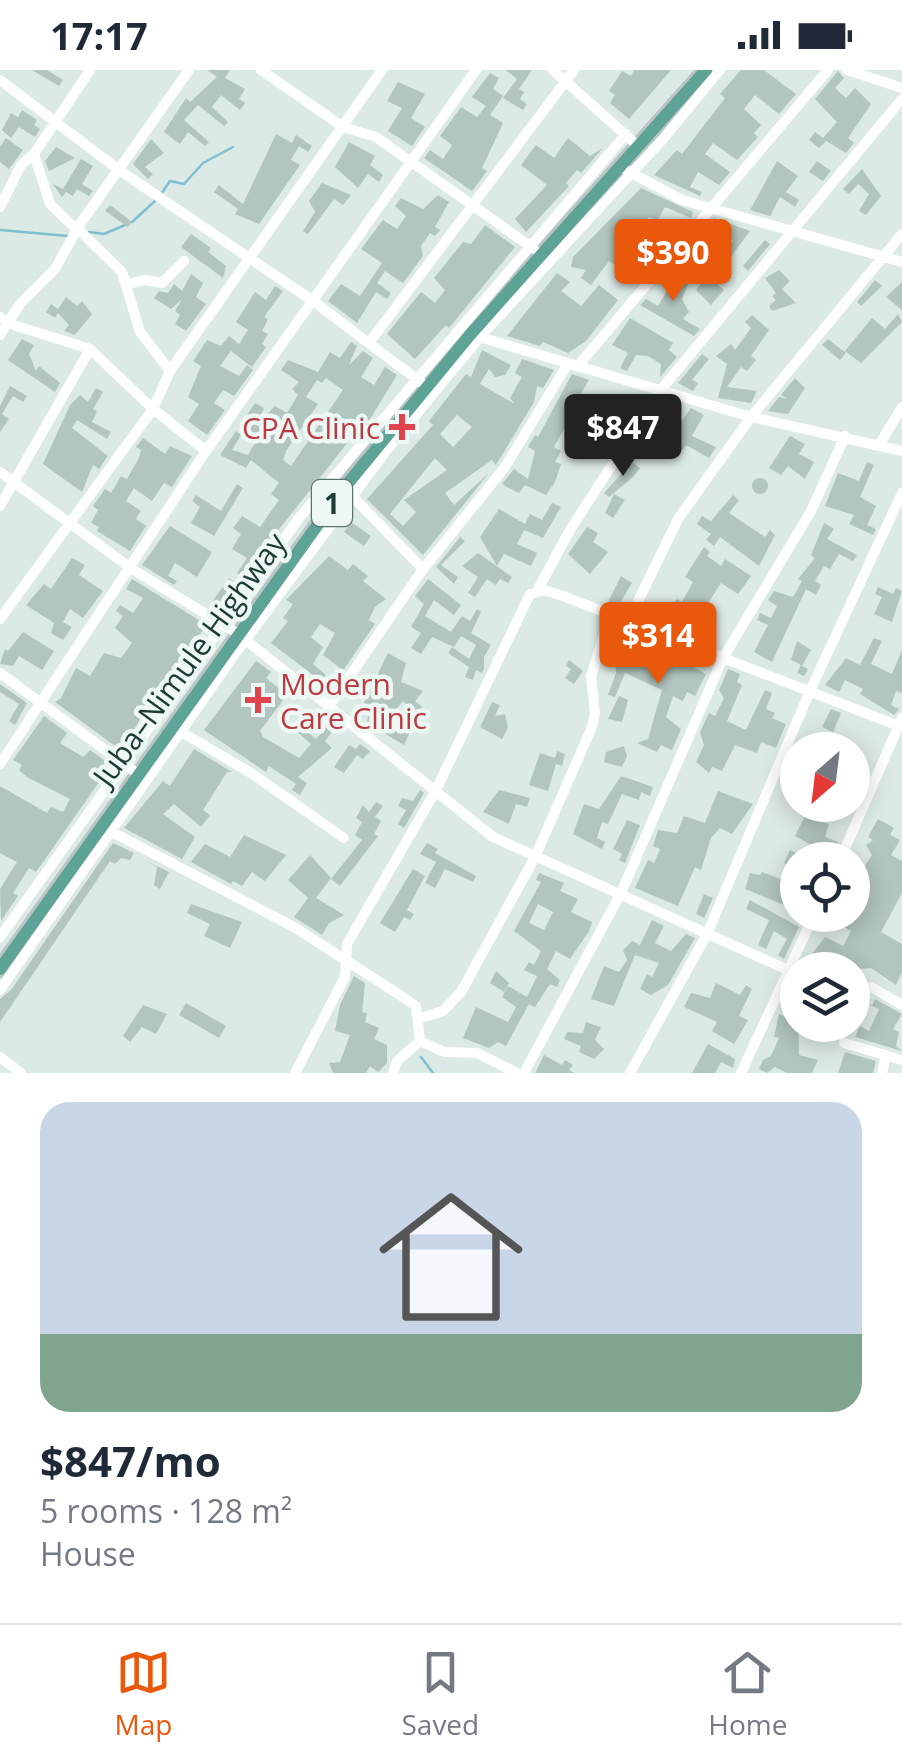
<!DOCTYPE html>
<meta charset="utf-8">
<style>
:root{--surface:#fff;--page:#f2f2f3;--text:#1f2937;--muted:#747a83;--line:#e0e1e3;--accent:#ea580c}
body{margin:0;font-family:"Open Sans",sans-serif;background:var(--page);color:var(--text);height:100vh;display:flex;flex-direction:column;font-size:38px;white-space:nowrap}
*{box-sizing:border-box;margin:0}
p{font-size:32px;color:var(--muted)}
.icon{flex:none;width:55px;height:55px;fill:none;stroke:currentColor;stroke-width:2;stroke-linecap:round;stroke-linejoin:round}
.map{position:relative;height:1003px;overflow:hidden}
.drawer{display:flex;flex-direction:column;background:var(--surface);flex:1}
.drawer>*{flex:none}
.needle{width:65px;rotate:208deg}
.fabs{position:absolute;left:780px;top:662px;display:grid;gap:20px}
.fabs a{display:grid;place-items:center;width:90px;height:90px;border-radius:50%;background:var(--surface);box-shadow:0 5px 25px #0003;font-size:50px}
.price{position:absolute;translate:-50% -85px;padding:0 22px;border-radius:10px;background:var(--accent);color:#fff;font-size:32px;line-height:65px;filter:drop-shadow(0 2px 5px #0008)}
.price::after{content:'';position:absolute;left:50%;top:60px;width:30px;height:22px;margin-left:-15px;background:inherit;clip-path:polygon(0 0,100% 0,50% 100%)}
.price.active{background:#222;color:#fff}
ul{padding:0;list-style:none}
li{display:grid;align-content:center;gap:20px;height:530px;padding:0 40px}
li span{display:grid;place-items:center;height:310px;border-radius:30px;color:#555}
li>.icon{margin-inline-start:auto}
span .icon{width:180px;height:180px;fill:#fffc;stroke-width:1}
li b{font-size:42px}
.status{display:flex;justify-content:space-between;align-items:center;height:70px;padding:0 50px;background:var(--surface);direction:ltr}
.status svg{height:28px;fill:currentColor}
.dock{display:flex;justify-content:space-around;align-items:center;height:140px;border-top:2px solid var(--line);background:var(--surface);font-size:28px;color:var(--muted)}
.dock a{display:grid;justify-items:center;gap:5px}
.dock .active{color:var(--accent)}
.map>svg:first-child{display:block}
.lines{fill:none;stroke-linecap:round;stroke-linejoin:round}
.stream{stroke:#7fbfd4;stroke-width:2.5}
.building{fill:#b2c5be;fill-rule:evenodd}
.major-casing{stroke:#bbc4c2;stroke-width:18}
.minor{stroke:#fff;stroke-width:10}
.major{stroke:#5ea397;stroke-width:12}
.health-dot{fill:#e0444e;stroke:#edf7f3;stroke-width:4}
.labels{text-anchor:middle;dominant-baseline:central;stroke-width:9;stroke-linejoin:round;paint-order:stroke}
.shield{fill:#edf7f3;stroke:#5b736e;stroke-width:2.5}
.shield-label{font-size:28px;font-weight:bold;fill:#1d3a35}
.health-label{font-size:30px;fill:#be3a42;stroke:#edf7f3;text-anchor:end}
.street-label{font-size:30px;fill:#1d3a35;stroke:#edf7f3}
</style>
<div class="status"><b>17:17</b><svg viewBox="0 0 49 12"><path d="M0 12V9h3v3zM5 12V6h3v6zM10 12V3h3v9zM15 12V0h3v12zM26 1h20v11H26zM47 4h2v5h-2z"/></svg></div>
<div class="map">
<svg width="902" height="1003" viewBox="0 0 902 1003">
<rect width="100%" height="100%" fill="#dceae5"/>
<g class="lines">
<path class="stream" d="M161,124L170,111L184,114L203,93L233,77
M132,152L156,130
M0,160L68,166
M89,162L104,164L125,155
M421,987L433,1003"/>
</g>
<path class="building" d="M32,0H47L63,10L59,16Z
M207,0H230L225,8L245,19L239,29L245,33L240,40L221,25L212,37L228,52L224,56L198,35L184,50L209,72L205,76L188,62L180,74L164,62L186,28L190,32L217,7Z
M506,0H532L519,19L524,22L520,29L527,34L523,40L503,28L517,9Z
M634,0H671L629,49L610,33L615,25L609,21L622,1L631,6Z
M741,0H764L796,24L779,44L755,25L744,39L761,55L754,63L758,67L737,90L713,73L705,84L730,102L719,115L698,102L690,117L702,122L700,126L654,105L677,80L682,84L725,28L720,24Z
M838,1L844,8L835,18L846,28L855,18L871,34L848,68L854,73L846,83L826,71L819,78L809,70L815,62L823,68L837,52L815,29Z
M490,3L499,8L493,19L503,26L490,45L503,53L482,98L487,101L472,121L424,88L430,80L443,89L452,75L440,66L461,37L477,47L486,36L472,27Z
M398,12L425,24L411,48L425,57L412,76L388,61L402,38L387,31Z
M22,40L37,50L34,55L40,59L35,67L19,57L11,68L2,60L11,43L18,47Z
M276,64L292,73L296,65L312,76L308,82L299,76L291,90L300,95L259,154L235,144L238,139L214,122L219,115L243,134Z
M6,68L23,80L9,99L0,92V77Z
M568,68L590,86L603,78L581,103L577,100L566,113L569,116L526,162L515,149L547,115L521,95L536,75L554,88Z
M151,69L164,83L145,97L153,104L148,109L133,94Z
M349,72L375,86L370,95L383,105L379,112L368,104L358,118L335,97Z
M56,77L75,88L49,101L45,91Z
M81,89L93,96L82,114L93,121L89,126L77,119L73,126L66,122L62,127L53,114L63,119Z
M777,91L798,106L786,122L799,130L795,137L780,127L770,146L750,140Z
M817,91L831,101L823,111L809,102Z
M862,99L881,126L866,145L859,141L869,124L858,114L849,124L843,119Z
M322,113L351,125L343,135L334,129L308,164L303,161L315,142L309,131Z
M641,118L693,142L691,148L665,137L657,151L649,147L641,160L648,169L633,196L641,201L636,208L609,191L591,215L581,208L586,200L571,197L573,187Z
M438,125L449,132L435,157L440,160L435,166L430,163L421,176L423,186L403,213L385,201L377,213L391,223L387,229L376,222L357,253L328,231L341,214L360,226L382,193L361,179L383,150L397,159L406,146L395,136L401,128L423,139Z
M110,135L132,152L128,157L105,141Z
M714,148L750,161L720,201L713,196L733,170L719,163L703,189L694,181Z
M485,155L515,177L449,258L446,255L415,289L387,264L421,222L435,233L445,220L434,208L463,172L471,174Z
M191,164L211,178L208,182L226,196L223,208L181,177Z
M765,170L770,174L748,201L743,196Z
M779,200L790,211L782,219L796,233L772,241L769,236L776,230L772,226L776,223L765,208Z
M669,202L688,214L682,229L689,242L683,249L700,259L694,266L640,235L646,229L658,236L668,219L660,213Z
M557,203L570,212L561,221L581,236L599,215L618,230L586,271L568,283L543,272L540,276L507,266Z
M191,204L203,213L196,227L206,234L186,261L175,254L180,245L175,241L182,229L171,239L154,228L159,221L168,223L174,214L182,221Z
M707,205L724,220L711,235L696,220Z
M875,210L882,216L861,236L857,232Z
M902,212V240L886,227Z
M275,216L283,221L264,247L268,249L262,261L268,264L262,274L266,277L252,297L231,281L220,296L239,306L247,295L253,300L234,326L223,320L214,333L225,340L207,365L188,351L199,334L188,327L201,296L193,291L207,270L221,276L229,266L239,274L248,260L236,252L255,222L266,230Z
M66,227L77,236L82,231L92,244L75,265L64,261L69,255L58,243L55,248L46,242L51,234L58,239Z
M898,244L902,252L861,293L845,281L872,248L885,259Z
M752,245L769,260L751,286L756,290L747,301L741,297L727,317L757,321L751,333L718,328L727,294L716,286L731,274L735,280L751,258L745,252Z
M630,248L673,273L669,280L677,287L660,307L661,294L648,286L636,285L627,301L620,298L628,283L612,275Z
M22,269L34,275L29,284L36,301L39,296L60,313L55,322L8,290Z
M828,269L846,283L840,290L822,275Z
M351,272L357,276L349,295L363,281L373,288L361,307L374,315L385,297L397,305L367,354L356,362L242,506L237,503L247,488L232,479L241,464L233,458L242,446L260,457L279,430L271,424L279,413L251,390L246,398L220,385L236,361L241,365L232,380L248,385L258,368L239,357L255,333L264,338L256,356L275,336L287,343L298,325L292,319L299,312L281,300L288,290L318,302L330,282L340,288ZM326,308L343,320L291,396L283,390L286,381L318,334L306,327L317,310L322,313Z
M482,280L511,295L505,305L495,307L489,299L480,314L515,334L510,328L522,307L515,303L522,289L554,300L543,318L537,316L534,332L496,395L492,390L445,423L454,435L489,403L423,485L367,429L433,355L429,351L466,304L471,307ZM457,345L472,357L453,377L440,364ZM435,388L447,400L404,430L416,442L403,456L390,444Z
M702,284L709,289L692,310L698,313L693,321L678,313Z
M572,304L589,310L573,337L581,341L571,362L564,359L554,377L561,381L555,392L561,394L555,412L546,425L525,415L519,423L507,417L502,414L514,399L528,409L535,381L528,377L535,365L538,367Z
M795,308L805,318L788,344L768,341L779,327L787,329L781,325Z
M10,316L27,326L23,332L13,326L2,344L9,349L0,362V336Z
M96,318L103,322L93,339L97,341L92,352L111,362L107,369L77,350L72,358L108,386L99,399L93,395L82,422L43,394L70,335L80,325L88,332Z
M620,336L630,342L616,366L606,359Z
M691,338L704,345L692,366L716,377L709,388L686,375L680,383L665,374Z
M790,366L805,374L799,384L814,392L805,409L788,396L781,405L769,398Z
M143,368L165,384L170,376L192,386L172,417L164,413L152,431L134,418L126,431L141,441L136,449L146,456L130,481L97,461L99,457L91,453L98,440L93,436L105,419L111,423L121,406L127,409L139,388L141,380L136,377Z
M632,392L640,398L633,407L609,427L604,423Z
M867,392L874,395L860,427L876,436L867,455L876,459L873,465L849,454L854,445L825,436L838,403L859,411Z
M752 416a8 8 0 1 1 16 0a8 8 0 1 1-16 0Z
M237,414L243,418L214,466L191,453L200,437L192,431L196,425L221,441Z
M614,424L625,430L613,448L605,443Z
M733,425L739,430L729,443L765,467L770,460L775,465L759,496L720,467L714,476L706,470L711,464L697,454L702,446L711,451Z
M552,433L561,437L543,468L524,460L517,474L537,483L531,496L504,484L497,496L480,467L499,439L525,454L530,444L542,450Z
M351,452L371,466L364,476L344,462Z
M824,453L834,459L827,469L857,485L853,491L839,484L830,499L824,496L815,511L821,515L816,525L806,519L772,592L754,582L768,555L757,550L760,543L771,548L777,536L768,530L774,521L793,527L802,511L798,509L815,488L811,485Z
M170,456L212,482L197,507L175,493L168,506L177,511L174,515L142,495Z
M587,457L598,463L593,472L608,482L590,504L568,484Z
M460,467L465,471L441,495L458,507L454,514L436,497Z
M704,477L710,482L707,486L721,496L725,489L751,506L738,524L721,513L701,544L683,540L680,548L669,540L677,529L682,532L693,512L685,507Z
M478,483L512,507L508,513L500,509L496,515L487,509L475,527L468,523L478,507L462,496Z
M329,486L348,500L353,494L368,506L363,511L386,529L375,537L369,550L375,554L340,605L336,603L340,598L323,585L335,563L320,554L311,567L323,577L313,594L326,605L321,611L271,573L288,551L283,548L293,534L286,530Z
M72,488L85,495L79,505L103,521L83,548L70,539L63,552L72,557L63,570L51,563L54,553L26,535L44,514L51,519Z
M621,506L632,513L617,538L607,534Z
M229,508L240,516L220,538L212,532Z
M132,509L207,555L153,626L122,681L55,632L61,628L76,598L90,606L104,583L121,588L132,573L115,558L123,546L116,541L120,535L133,543L143,528L126,519Z
M428,509L461,535L454,545L434,530L425,546L451,562L462,546L470,551L477,539L481,542L471,563L491,575L484,587V599L482,603L476,600L473,610L465,607L469,597L448,583L452,577L469,589L476,575L461,566L454,577L432,567L421,584L411,578L421,563L411,557L424,534L415,526Z
M878,517L893,524L896,518L902,521L892,552L874,544L882,527L875,524Z
M23,562L54,581L42,600L19,586L13,596L0,594L5,579L8,581Z
M874,568L882,571L871,594L892,604L902,580V623L896,621L891,635L899,639L894,645L860,624L863,619L845,610L839,622L825,615L846,588L860,595Z
M636,569L652,577L644,590L660,599L674,578L684,582L686,593L706,604L695,626L687,622L683,631L673,626L666,647L681,659L672,680L661,675L657,682L637,673L648,669L662,620L625,603L615,627L608,625L616,603V598L606,593L611,581L622,587Z
M797,571L811,580L802,596L808,599L804,606L797,603L801,595L791,590Z
M388,583L406,593L401,612L423,621L415,631L422,637L418,643L403,631L391,645L411,660L404,675L374,657L375,653H367L368,644L360,641Z
M569,590L583,601L574,614L565,608L571,599L566,596Z
M256,591L271,602L266,608L287,625L260,661L263,667L299,688L311,674L296,661L300,656L316,669L333,651L338,654L325,671L332,678L298,707L307,713L300,725L292,720L296,714L269,696L266,702L204,660Z
M728,599L740,604L737,612L742,615L727,651L746,660L765,620L772,623L766,639L775,643L772,648L786,654L776,678L761,672L757,683L735,675L722,701L712,697L709,703L696,692L704,675L700,662L709,643L715,646L724,628L719,620Z
M0,614L27,633L15,655L9,651L19,634L0,622Z
M619,626L628,630L622,652L608,649Z
M492,632L500,635L495,646L505,644L508,658L502,669L480,657Z
M831,639L841,643L833,662L822,657Z
M44,646L67,663L60,673L83,687L90,680L111,695L36,802L29,798L13,823L18,826L1,851L0,819L17,792L0,783V716L47,743L51,737L63,742L70,729L27,707L19,700L22,695L13,690Z
M360,674L370,681L363,689L357,685L344,703L334,697L349,675L356,679Z
M624,676L627,686L622,697L604,692L606,682Z
M194,679L232,702H227L203,740L210,745L201,757L174,734L163,744L195,767L182,789L124,758L163,711L170,716Z
M557,681L565,684L562,696L556,694L548,721L529,715L540,683L555,688Z
M852,691L869,696L864,712L852,709Z
M621,706L653,717L650,726L641,722L639,730L622,724L608,754L602,752L597,768L605,772L602,779L573,764L584,734L599,739Z
M420,720L424,723L404,758L398,754L406,740L398,736L402,728L413,731Z
M499,720L530,728L527,737L516,734L509,754L483,742Z
M718,721L753,734L732,764L720,758L711,768L701,800L695,797L678,836L635,818L648,790L654,793L660,779L653,776L658,760L677,763L684,746L705,753Z
M376,732L383,736L375,747L381,751L374,764L378,766L340,816L331,809L362,770L355,765L362,752L356,748L363,735L369,742Z
M805,746L829,754L825,767L838,772L834,782L823,779L818,789L810,785L815,777L795,766Z
M878,749L894,758L890,765L900,770L891,785L902,791V823L881,862L902,874V902L896,915L871,898L845,900L825,893L823,897L809,888L825,867L843,876L851,861L840,855L846,845H852V815L872,785L866,775L873,770L868,767Z
M627,750L640,755L625,793L619,790L622,784L613,779Z
M244,765L286,785L265,811L252,802L242,816L233,811L231,814L191,792L205,774L230,787Z
M113,773L134,783L130,790L121,788L115,794L110,791L0,952V929L11,920Z
M427,773L438,779L435,783L476,806L473,812L445,799L435,818L425,813L436,792L420,784Z
M790,780L798,784V816L789,837L745,819L750,803L760,805L762,802L788,812L793,798L784,793Z
M310,785L331,808L316,828L344,845L329,853L322,865L294,847L308,828L288,810Z
M144,790L169,802L160,819L154,815L157,797Z
M413,799L425,806L407,840L414,844L410,850L404,847L395,862L380,853Z
M539,803L564,813L560,821L578,829L571,842L592,852L589,861L570,889L556,881L547,899L560,910L557,917L550,914L535,937L529,934L506,976L498,972L489,978L463,968L476,937L508,952L516,937L502,927L508,916L527,927L537,906L524,900L529,892L534,895L541,881L514,861L541,812L536,810ZM538,834L553,842L544,860L529,853Z
M704,824L713,828L704,848L696,844Z
M750,830L799,857L784,889L778,885L787,869L774,861L766,879L758,875L769,850L746,839Z
M191,834L242,852L230,878L204,866L210,854L187,843Z
M652,850L664,856L655,873L671,881L686,864L695,868L668,915L651,925L640,919L647,904L652,907L659,893L635,885L614,936L591,929L604,896L619,902L627,890L623,880L632,871L640,875Z
M496,901L509,913L504,922L490,913Z
M354,906L365,913L362,942L367,943L365,952L379,958L374,969L387,975V993L378,1002L370,996L366,1003H333L329,993L340,992L350,965L335,961L340,935Z
M852,912L872,936L875,929L902,944L893,959L899,962L896,976L902,981L855,967L860,956L869,961L879,939L852,927Z
M716,913L740,925L746,915L752,919L739,946L748,950L734,974L712,961L717,952L684,937L691,923L710,928Z
M798,917L799,985L818,990L812,1003H787L775,997L767,1003L759,999L763,990L771,986L779,968L774,967L779,944L784,946Z
M186,933L226,956L219,968L179,945Z
M143,935L167,944L156,964L142,957L130,972L123,966Z
M586,952L601,957L595,970L604,979L594,989L579,982L581,976L564,969L567,962L583,963Z
M708,974L735,989L733,998L721,992L715,1003H692Z
M845,982L876,991L873,1003H838Z
M544,985L562,995L565,990L573,995L569,1000L574,1003H535Z"/>
<g class="lines">
<g class="major-casing">
<path id="major" d="M0,899L344,418L470,265L706,0"/>
</g>
<path class="minor" d="M261,0L343,57L376,67L534,179
M553,0L639,77
M847,0L902,18
M0,10L119,100L313,231L427,317
M34,84L50,134L76,159
M626,100L682,130L902,192
M0,137L21,95L34,84L90,0
M82,163L122,202L140,262L170,301
M128,214L145,210L162,213L184,191
M0,247L7,253L90,279L153,339L206,381
M0,265L20,234L55,199L80,154L189,0
M476,266L751,347L902,381
M369,273L574,0
M577,297L828,0
M879,375L902,337
M0,402L132,499L237,563L493,767L788,900
M352,426L423,499
M0,436L90,279
M537,521L570,460L659,322L902,29
M0,549L153,339L170,301L382,0
M628,552L678,449L751,347L902,164
M0,603L138,704
M328,638L423,499L505,397L567,295
M178,660L251,703L344,768
M0,694L206,381L476,0
M106,759L294,857L403,927L416,936L420,971
M840,790L902,648
M0,867L299,448L626,64
M871,917L902,935
M0,920L235,584L386,381L480,267L662,70L720,0
M421,948L443,941L461,922L535,787L592,657L595,643L591,606L610,545
M844,973L902,990
M0,987L21,1003
M295,1003L345,907L347,874L435,722L530,524L544,520L563,526L899,656
M393,1003L397,991L420,971L444,982L477,983L517,1003
M524,1003L621,823L723,588L811,441L845,366
M630,1003L707,864L809,623L902,423
M741,1003L814,845
M882,1003L886,986"/>
<use href="#major" class="major"/>
</g>
<g class="health-dot">
<path d="M397 342h10v10h10v10h-10v10h-10v-10h-10v-10h10z"/>
<path d="M253 615h10v10h10v10h-10v10h-10v-10h-10v-10h10z"/>
</g>
<g class="labels">
<rect class="shield" x="312" y="410" width="40" height="46" rx="8"/>
<g class="shield-label">
<text x="332" y="433">1</text>
</g>
<g class="health-label">
<text x="380" y="357">CPA Clinic</text>
<text x="280" y="613" text-anchor="start">Modern<tspan x="280" dy="34">Care Clinic</tspan></text>
</g>
<g class="street-label">
<text transform="translate(189 589) rotate(-54)">Juba–Nimule Highway</text>
</g>
</g>
</svg>
<div class="fabs">
<a><svg class="needle" viewBox="-14 -14 28 28"><path d="M0-13l5 13h-10z" fill="#e53935"/><path d="M0 13l5-13h-10z" fill="#747a83"/></svg></a>
<a><svg class="icon" aria-label="locate" viewBox="0 0 24 24"><circle cx="12" cy="12" r="6"/><path d="M12 2v4M12 18v4M2 12h4M18 12h4"/></svg></a>
<a><svg class="icon" aria-label="layers" viewBox="0 0 24 24"><path d="M12 4l9 5-9 5-9-5zM3 14l9 5 9-5"/></svg></a>
</div>
<b class="price" style="left:673px;top:234px">$390</b>
<b class="price active" style="left:623px;top:409px">$847</b>
<b class="price" style="left:658px;top:617px">$314</b>
</div>
<section class="drawer">
<ul>
<li><span style="background:linear-gradient(#c9d6e8 75%,#7fa58c 0)"><svg class="icon" aria-label="home" viewBox="0 0 24 24"><path d="M3 11l9-7 9 7M6 9v11h12V9"/></svg></span><div><b>$847/mo</b><p>5 rooms · 128 m²</p><p>House</p></div></li>
</ul>
</section>
<nav class="dock">
<a class="active"><svg class="icon" aria-label="map" viewBox="0 0 24 24"><path d="M3 6l6-2 6 2 6-2v14l-6 2-6-2-6 2zM9 4v14M15 6v14"/></svg>Map</a>
<a><svg class="icon" aria-label="saved" viewBox="0 0 24 24"><path d="M7 4h10v16l-5-4-5 4z"/></svg>Saved</a>
<a><svg class="icon" aria-label="home" viewBox="0 0 24 24"><path d="M3 11l9-7 9 7M6 9v11h12V9"/></svg>Home</a>
</nav>
